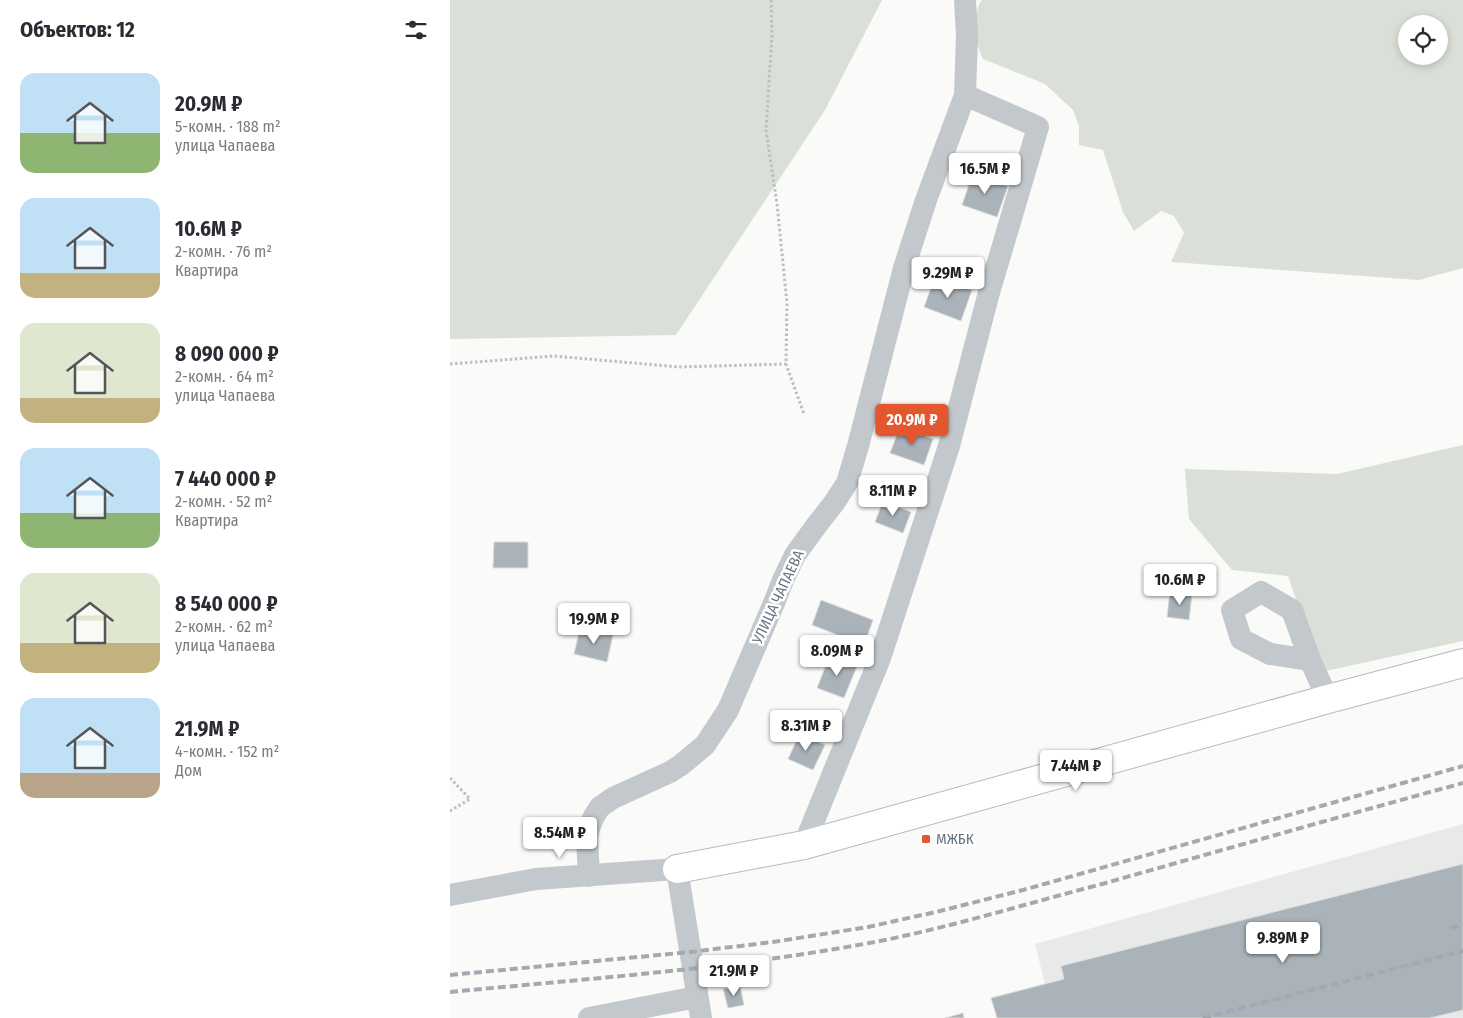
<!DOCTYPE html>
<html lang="ru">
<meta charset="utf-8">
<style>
:root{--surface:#fff;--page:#f2f2f3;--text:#2b2b33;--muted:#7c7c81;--accent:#e4572e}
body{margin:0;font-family:"Fira Sans Condensed",sans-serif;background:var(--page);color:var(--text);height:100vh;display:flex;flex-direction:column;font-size:19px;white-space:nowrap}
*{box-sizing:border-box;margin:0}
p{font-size:16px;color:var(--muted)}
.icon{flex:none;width:28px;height:28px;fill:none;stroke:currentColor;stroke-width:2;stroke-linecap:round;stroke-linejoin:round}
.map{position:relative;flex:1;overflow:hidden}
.panel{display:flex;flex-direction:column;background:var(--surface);width:450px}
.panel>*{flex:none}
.controls{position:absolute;left:948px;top:15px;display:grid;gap:10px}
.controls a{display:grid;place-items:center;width:50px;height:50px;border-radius:50%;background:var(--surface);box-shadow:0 2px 8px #0003;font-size:25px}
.price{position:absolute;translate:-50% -42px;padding:0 11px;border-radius:5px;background:#fff;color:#222;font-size:16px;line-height:32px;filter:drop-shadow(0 1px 2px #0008)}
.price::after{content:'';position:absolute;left:50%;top:30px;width:15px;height:11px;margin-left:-8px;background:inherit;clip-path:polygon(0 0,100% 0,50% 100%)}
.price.on{background:var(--accent);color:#fff}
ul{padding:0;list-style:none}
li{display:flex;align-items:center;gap:15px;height:125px;padding:0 20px}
li span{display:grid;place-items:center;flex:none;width:140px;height:100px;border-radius:15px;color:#555}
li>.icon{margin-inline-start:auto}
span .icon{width:60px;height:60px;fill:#fffc;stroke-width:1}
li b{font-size:21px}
h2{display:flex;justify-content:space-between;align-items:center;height:60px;padding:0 20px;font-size:21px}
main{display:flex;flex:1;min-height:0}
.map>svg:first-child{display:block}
.built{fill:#e8e9e9}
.green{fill:#dadfd7;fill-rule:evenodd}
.building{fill:#aab3b9;stroke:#dcdcda}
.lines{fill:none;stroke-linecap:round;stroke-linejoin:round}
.major-casing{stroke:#b5babe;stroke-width:30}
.path{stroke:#bbbfc2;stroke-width:3;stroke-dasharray:2.5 2.5;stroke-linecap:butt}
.minor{stroke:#c3c8cc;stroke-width:22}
.major{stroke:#fff;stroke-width:28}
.rail{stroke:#a2aab0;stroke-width:4;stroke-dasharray:8 4;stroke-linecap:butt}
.poi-dot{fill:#e4572e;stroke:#fff;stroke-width:2}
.labels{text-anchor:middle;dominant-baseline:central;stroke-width:5;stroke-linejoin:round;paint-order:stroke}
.street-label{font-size:15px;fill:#657683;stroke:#fff}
.poi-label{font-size:15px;fill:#657683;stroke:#fff;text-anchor:start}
</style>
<main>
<section class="panel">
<h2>Объектов: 12<svg class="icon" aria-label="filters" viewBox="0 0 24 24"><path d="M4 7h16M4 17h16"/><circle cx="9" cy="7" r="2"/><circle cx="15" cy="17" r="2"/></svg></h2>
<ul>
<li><span style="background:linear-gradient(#bfe0f5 60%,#8fb573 0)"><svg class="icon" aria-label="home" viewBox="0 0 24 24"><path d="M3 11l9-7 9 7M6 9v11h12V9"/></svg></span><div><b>20.9M ₽</b><p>5-комн. · 188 m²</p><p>улица Чапаева</p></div></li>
<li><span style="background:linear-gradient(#bfe0f5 75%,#c2b280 0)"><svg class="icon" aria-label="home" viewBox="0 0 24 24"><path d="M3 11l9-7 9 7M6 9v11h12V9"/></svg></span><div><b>10.6M ₽</b><p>2-комн. · 76 m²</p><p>Квартира</p></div></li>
<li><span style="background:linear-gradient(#dfe7d0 75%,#c2b280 0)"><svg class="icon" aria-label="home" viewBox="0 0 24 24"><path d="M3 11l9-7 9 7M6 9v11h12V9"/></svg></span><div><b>8 090 000 ₽</b><p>2-комн. · 64 m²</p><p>улица Чапаева</p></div></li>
<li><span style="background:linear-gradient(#bfe0f5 65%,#8fb573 0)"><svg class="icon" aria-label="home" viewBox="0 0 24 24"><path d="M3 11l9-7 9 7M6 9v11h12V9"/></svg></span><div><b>7 440 000 ₽</b><p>2-комн. · 52 m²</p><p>Квартира</p></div></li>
<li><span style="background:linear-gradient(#dfe7d0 70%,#c2b280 0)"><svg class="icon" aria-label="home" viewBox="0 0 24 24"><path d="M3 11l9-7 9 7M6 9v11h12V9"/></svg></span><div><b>8 540 000 ₽</b><p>2-комн. · 62 m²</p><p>улица Чапаева</p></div></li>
<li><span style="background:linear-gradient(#bfe0f5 75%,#b9a48a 0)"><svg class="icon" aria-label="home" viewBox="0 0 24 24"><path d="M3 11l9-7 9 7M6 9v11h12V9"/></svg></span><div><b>21.9M ₽</b><p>4-комн. · 152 m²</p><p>Дом</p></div></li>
</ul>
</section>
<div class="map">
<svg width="1013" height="1018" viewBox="0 0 1013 1018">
<rect width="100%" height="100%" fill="#fafaf8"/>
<path class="built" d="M1013,824V1018H547L541,998L595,984L585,944Z"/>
<path class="green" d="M0,0H432L375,110L226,335L0,339Z
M532,0H1013V268L969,280L721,262L734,233L724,216L711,211L684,231L673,212L653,150L629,145V126L623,110L595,84L533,59C526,43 523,32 526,15C528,9 528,4 532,0ZM956,24H989V56H956Z
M1013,445V641L871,672L838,576L782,570L739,519L735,469L887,474Z"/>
<path class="building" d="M523,173L558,186L547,217L512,205Z
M485,277L522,290L511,321L474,307Z
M450,427L483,439L474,465L440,453Z
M433,501L461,512L453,533L425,522Z
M44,542H78V568H43Z
M720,591L742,594L739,620L717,617Z
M371,600L423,620L414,645L362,625Z
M130,628L163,635L157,662L124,654Z
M380,655L407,666L394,698L367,688Z
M350,733L375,745L363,770L338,759Z
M1013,864V1010L980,1018H547L541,998L614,979L611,966Z
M290,986L294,1005L278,1008L273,989Z
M513,1013L514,1018H495Z"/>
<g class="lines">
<g class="major-casing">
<path id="major" d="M227,869L354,845L878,699L1013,663"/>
</g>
<path class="path" d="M321,0L322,34L316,130L327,204L337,303L336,364L354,414
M0,364L104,356L229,367L336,364
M0,778L20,799L0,811"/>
<path class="minor" d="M860,660L820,654L791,639L782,610L811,592L842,610L860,660L878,699
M354,845L430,658L499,446L538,296L588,127L515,95
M139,876L137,838L139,828L144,816L150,807L163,798L220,772L231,765L255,745L278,710L324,603L333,580L345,555L366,526L384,503L397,483L408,446L454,268L476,200L515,95L517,36L515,0
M0,895L86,879L227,869L251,1018
M139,1018L247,997"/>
<use href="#major" class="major"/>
<path class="rail" d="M1001,928L1013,925
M0,975L240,952L323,942L418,927L490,911L573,890L1013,766
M0,992C145,978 291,968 435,940C508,925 579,903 652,884C772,850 892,816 1013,783
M753,1018L1013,951"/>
</g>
<rect class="poi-dot" x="471" y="834" width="10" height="10" rx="2.5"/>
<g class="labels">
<g class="street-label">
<text transform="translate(328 597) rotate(-65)">УЛИЦА ЧАПАЕВА</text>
</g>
<g class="poi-label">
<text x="486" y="839">МЖБК</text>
</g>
</g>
</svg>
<div class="controls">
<a><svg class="icon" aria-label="locate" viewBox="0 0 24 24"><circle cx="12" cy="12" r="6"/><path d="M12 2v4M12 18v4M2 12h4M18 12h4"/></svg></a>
</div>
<b class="price" style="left:535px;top:195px">16.5M ₽</b>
<b class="price" style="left:498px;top:299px">9.29M ₽</b>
<b class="price on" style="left:462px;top:446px">20.9M ₽</b>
<b class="price" style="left:443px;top:517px">8.11M ₽</b>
<b class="price" style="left:730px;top:606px">10.6M ₽</b>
<b class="price" style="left:144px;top:645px">19.9M ₽</b>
<b class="price" style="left:387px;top:677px">8.09M ₽</b>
<b class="price" style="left:356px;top:752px">8.31M ₽</b>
<b class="price" style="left:626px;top:792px">7.44M ₽</b>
<b class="price" style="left:110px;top:859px">8.54M ₽</b>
<b class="price" style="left:833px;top:964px">9.89M ₽</b>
<b class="price" style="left:284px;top:997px">21.9M ₽</b>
</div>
</main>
